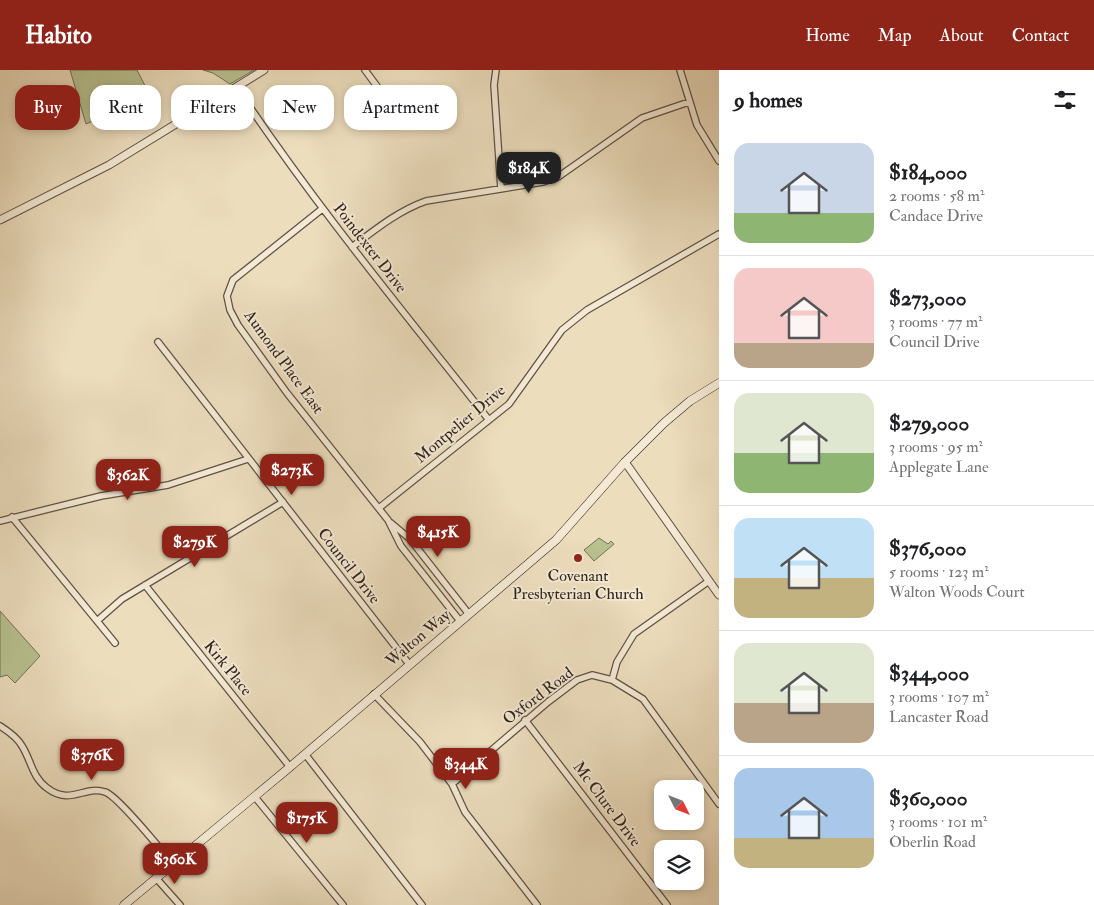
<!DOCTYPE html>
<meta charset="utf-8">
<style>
:root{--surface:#fff;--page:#f6f6f6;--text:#202124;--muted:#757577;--line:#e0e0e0;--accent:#8f2418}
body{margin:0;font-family:"IM FELL Double Pica",serif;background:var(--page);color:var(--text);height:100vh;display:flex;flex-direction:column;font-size:19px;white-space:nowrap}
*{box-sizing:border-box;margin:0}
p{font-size:16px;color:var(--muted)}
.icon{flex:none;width:28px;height:28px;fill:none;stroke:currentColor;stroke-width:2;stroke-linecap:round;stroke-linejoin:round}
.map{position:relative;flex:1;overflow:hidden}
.details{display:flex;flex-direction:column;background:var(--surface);width:375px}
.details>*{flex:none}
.banner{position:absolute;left:15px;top:15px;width:475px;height:45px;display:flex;gap:10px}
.needle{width:32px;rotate:132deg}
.fabs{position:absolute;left:654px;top:710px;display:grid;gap:10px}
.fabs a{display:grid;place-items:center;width:50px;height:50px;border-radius:10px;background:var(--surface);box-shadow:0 2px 8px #0003;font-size:25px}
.price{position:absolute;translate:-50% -42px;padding:0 11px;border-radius:10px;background:var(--accent);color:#fff;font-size:16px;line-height:32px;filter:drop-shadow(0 1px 2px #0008)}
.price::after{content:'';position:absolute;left:50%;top:30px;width:15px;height:11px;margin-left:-8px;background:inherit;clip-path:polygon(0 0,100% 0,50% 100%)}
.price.current{background:#222;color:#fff}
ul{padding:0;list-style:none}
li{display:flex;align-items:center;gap:15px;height:125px;padding:0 15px}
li+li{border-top:1px solid var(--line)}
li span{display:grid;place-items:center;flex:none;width:140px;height:100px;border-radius:15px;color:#555}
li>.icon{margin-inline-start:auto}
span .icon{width:60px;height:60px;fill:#fffc;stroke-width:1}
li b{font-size:21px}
h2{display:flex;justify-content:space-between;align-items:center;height:60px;padding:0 15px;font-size:21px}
.tag{padding:0 18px;border-radius:15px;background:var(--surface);box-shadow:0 2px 8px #0003;font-size:18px;line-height:45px}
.tag.current{background:var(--accent);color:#fff}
header{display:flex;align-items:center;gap:30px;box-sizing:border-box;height:70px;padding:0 25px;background:var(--accent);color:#fff}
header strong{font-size:24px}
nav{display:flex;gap:28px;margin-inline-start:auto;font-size:18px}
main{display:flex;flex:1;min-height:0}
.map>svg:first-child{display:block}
.green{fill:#b8c190;stroke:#747256}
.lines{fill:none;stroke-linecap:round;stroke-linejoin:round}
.minor-casing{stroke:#5f5245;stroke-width:8}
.tertiary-casing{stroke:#5f5245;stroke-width:9}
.secondary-casing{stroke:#30241d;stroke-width:9}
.minor{stroke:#f3e9d4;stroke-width:5.5}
.tertiary{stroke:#f3e9d4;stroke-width:7}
.secondary{stroke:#f3e9d4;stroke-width:8}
.poi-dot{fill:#8f2418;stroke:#f3e9d4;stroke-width:2}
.labels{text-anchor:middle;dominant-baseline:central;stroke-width:4;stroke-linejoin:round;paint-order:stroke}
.street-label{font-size:16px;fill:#30241d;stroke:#f3e9d4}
.poi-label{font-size:16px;fill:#30241d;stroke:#f3e9d4}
</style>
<header>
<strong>Habito</strong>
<nav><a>Home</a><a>Map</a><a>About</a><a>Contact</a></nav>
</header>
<main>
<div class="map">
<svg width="719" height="835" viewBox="0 0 719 835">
<rect width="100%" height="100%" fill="#ecddbd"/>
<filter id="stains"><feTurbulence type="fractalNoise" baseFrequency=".004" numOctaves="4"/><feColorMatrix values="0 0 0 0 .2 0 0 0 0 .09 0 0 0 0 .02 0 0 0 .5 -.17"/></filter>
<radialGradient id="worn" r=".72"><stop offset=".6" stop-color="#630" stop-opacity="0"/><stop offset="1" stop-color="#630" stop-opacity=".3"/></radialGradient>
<path class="green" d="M70,0H137L158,41L155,46L137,53L118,45H107L86,54Z
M203,0H254L230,14L213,3Z
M599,468L608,474L611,471L614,474L594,491L584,480Z
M0,541L40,586L15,613L7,605L0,607Z"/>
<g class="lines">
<g class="minor-casing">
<path id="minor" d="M365,0L379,19
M496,0L494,15L501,119
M680,0L697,55L719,91
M237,18C314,134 403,241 489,350
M322,139L233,210L227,226L230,240L238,255L287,323L388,450L401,476L460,551
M352,177C376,159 398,141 426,131L543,112L558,107L642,48L689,32
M158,272L409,594
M379,438L509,334L562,260L587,240L719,164
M12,447L115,573
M0,451L101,426L168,415L248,389
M391,453L410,469L468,543
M145,515L290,697
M97,551L122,529L283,432
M612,610L617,592L634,564L709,511
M374,624L420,672L452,714L465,742L537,835
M525,650L667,835
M0,656C8,661 17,667 22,676C31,690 32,707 47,718C71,736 84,715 105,722C117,725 162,781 173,794
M305,684L422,835
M452,714L548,632L577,610L592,605L612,610L643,629L719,734
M255,727L343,835
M156,808L180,835"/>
</g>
<g class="tertiary-casing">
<path id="tertiary" d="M0,150L109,95L264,0
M625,392L719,525"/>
</g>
<g class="secondary-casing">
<path id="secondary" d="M124,835L290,697L556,470L625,392L664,353L690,331L719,313"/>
</g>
<use href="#minor" class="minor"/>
<use href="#tertiary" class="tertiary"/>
<use href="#secondary" class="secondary"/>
</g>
<circle class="poi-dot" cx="578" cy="488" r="5"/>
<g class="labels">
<g class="street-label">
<text transform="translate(370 178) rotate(52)">Poindexter Drive</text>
<text transform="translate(284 292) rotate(54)">Aumond Place East</text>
<text transform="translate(460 354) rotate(-40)">Montpelier Drive</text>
<text transform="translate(349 496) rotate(52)">Council Drive</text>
<text transform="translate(418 568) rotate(-40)">Walton Way</text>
<text transform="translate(228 598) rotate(51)">Kirk Place</text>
<text transform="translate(538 626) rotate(-37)">Oxford Road</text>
<text transform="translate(607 734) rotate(53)">Mc Clure Drive</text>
</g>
<g class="poi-label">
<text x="578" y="506">Covenant<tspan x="578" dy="18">Presbyterian Church</tspan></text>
</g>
</g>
<rect width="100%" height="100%" filter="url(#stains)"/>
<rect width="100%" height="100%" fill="url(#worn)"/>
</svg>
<div class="fabs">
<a><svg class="needle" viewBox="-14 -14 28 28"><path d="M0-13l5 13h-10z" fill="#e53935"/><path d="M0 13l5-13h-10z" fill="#757577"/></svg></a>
<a><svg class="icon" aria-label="layers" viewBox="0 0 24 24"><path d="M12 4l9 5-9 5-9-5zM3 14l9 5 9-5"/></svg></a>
</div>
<b class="price current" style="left:529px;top:124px">$184K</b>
<b class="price" style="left:292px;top:426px">$273K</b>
<b class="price" style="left:128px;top:431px">$362K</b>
<b class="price" style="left:438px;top:488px">$415K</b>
<b class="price" style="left:195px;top:498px">$279K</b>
<b class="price" style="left:92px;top:711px">$376K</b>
<b class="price" style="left:466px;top:720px">$344K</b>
<b class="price" style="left:307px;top:774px">$175K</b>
<b class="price" style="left:175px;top:815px">$360K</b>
<div class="banner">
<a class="tag current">Buy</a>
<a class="tag">Rent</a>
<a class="tag">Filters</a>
<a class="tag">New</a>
<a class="tag">Apartment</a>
</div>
</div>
<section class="details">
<h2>9 homes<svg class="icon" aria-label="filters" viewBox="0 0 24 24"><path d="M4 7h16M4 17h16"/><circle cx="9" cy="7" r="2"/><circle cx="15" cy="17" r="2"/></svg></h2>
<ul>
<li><span style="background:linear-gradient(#c9d6e8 70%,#8fb573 0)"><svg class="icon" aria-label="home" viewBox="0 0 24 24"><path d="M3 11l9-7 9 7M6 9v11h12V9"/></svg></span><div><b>$184,000</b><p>2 rooms · 58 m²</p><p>Candace Drive</p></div></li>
<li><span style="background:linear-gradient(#f6c9c9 75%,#b9a48a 0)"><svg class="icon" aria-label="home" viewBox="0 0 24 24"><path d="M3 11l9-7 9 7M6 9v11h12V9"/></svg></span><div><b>$273,000</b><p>3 rooms · 77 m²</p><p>Council Drive</p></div></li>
<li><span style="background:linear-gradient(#dfe7d0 60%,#8fb573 0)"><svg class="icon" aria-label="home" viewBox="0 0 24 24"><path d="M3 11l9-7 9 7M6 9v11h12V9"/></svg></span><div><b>$279,000</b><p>3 rooms · 95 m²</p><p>Applegate Lane</p></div></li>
<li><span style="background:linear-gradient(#bfe0f5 60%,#c2b280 0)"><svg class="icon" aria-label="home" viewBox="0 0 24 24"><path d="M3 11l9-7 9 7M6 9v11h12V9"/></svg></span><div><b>$376,000</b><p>5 rooms · 123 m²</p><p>Walton Woods Court</p></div></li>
<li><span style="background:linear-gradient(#dfe7d0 60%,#b9a48a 0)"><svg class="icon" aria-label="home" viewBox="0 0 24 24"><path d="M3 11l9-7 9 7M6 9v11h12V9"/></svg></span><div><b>$344,000</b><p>3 rooms · 107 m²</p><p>Lancaster Road</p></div></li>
<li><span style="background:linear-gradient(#a9c7e8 70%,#c2b280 0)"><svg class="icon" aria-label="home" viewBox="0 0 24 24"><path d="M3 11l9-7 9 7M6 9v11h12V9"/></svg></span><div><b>$360,000</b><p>3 rooms · 101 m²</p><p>Oberlin Road</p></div></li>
</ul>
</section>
</main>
